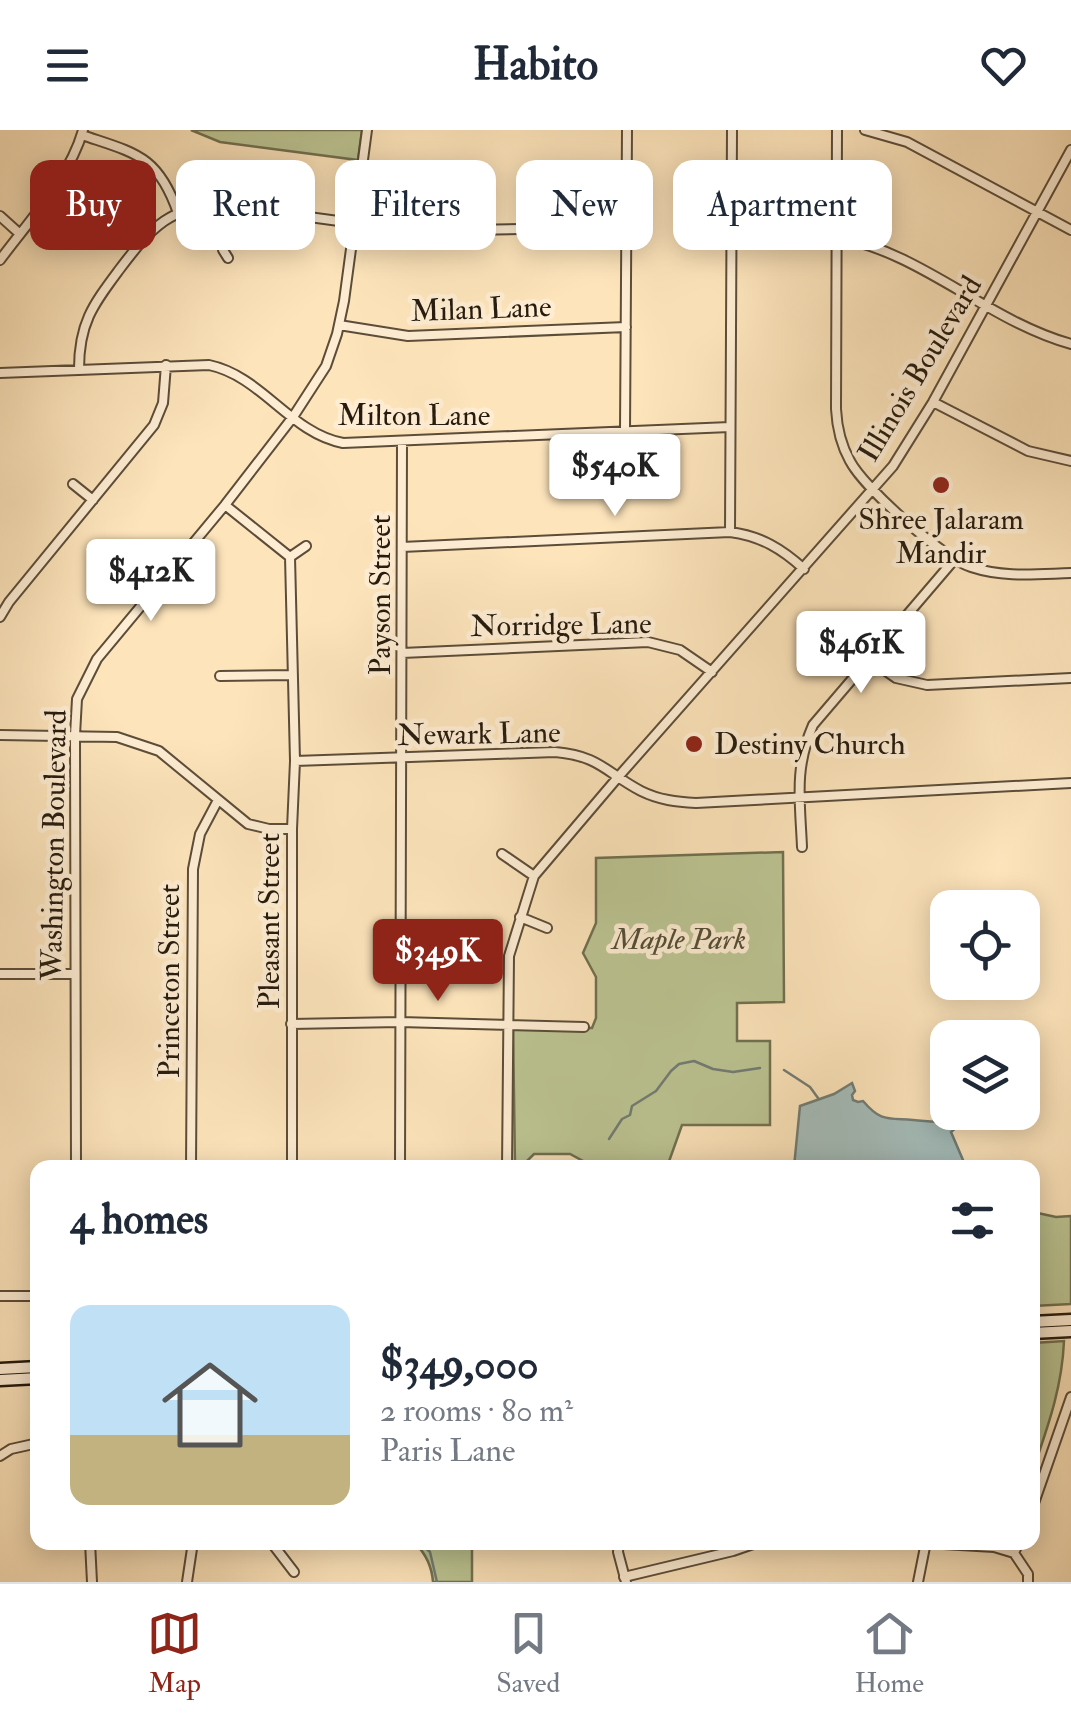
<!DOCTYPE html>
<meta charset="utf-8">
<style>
:root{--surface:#fff;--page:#f2f2f3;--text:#1f2937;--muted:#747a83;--line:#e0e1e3;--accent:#8f2418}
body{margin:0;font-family:"IM FELL Double Pica",serif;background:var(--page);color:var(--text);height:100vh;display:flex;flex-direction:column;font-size:38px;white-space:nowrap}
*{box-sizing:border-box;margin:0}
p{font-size:32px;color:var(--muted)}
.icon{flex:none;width:55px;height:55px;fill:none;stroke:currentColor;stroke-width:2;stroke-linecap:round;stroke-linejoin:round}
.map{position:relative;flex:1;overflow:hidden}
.drawer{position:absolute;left:30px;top:1030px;width:1010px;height:390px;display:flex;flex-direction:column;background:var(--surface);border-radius:20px;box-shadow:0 5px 25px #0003}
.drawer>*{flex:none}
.hud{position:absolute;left:30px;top:30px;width:1012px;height:90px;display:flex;gap:20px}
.fabs{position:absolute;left:930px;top:760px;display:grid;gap:20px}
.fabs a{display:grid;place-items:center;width:110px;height:110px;border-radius:20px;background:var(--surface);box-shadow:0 5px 25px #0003;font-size:50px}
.price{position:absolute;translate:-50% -85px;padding:0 22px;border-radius:10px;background:#fff;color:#222;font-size:32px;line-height:65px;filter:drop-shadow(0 2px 5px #0008)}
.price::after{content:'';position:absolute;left:50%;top:60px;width:30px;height:22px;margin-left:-15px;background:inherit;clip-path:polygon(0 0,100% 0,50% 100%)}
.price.active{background:var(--accent);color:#fff}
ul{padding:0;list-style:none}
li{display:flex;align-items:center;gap:30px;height:250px;padding:0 40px}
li+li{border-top:2px solid var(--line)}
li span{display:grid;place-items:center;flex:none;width:280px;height:200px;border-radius:20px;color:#555}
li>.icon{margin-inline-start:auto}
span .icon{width:120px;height:120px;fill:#fffc;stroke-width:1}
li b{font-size:42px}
h2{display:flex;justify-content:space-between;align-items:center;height:120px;padding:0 40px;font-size:42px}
.tag{padding:0 35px;border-radius:20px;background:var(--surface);box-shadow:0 5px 25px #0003;font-size:35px;line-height:90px}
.tag.active{background:var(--accent);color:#fff}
header{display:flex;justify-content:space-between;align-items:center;height:130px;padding:0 40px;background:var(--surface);font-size:45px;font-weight:700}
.menu{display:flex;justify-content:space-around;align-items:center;height:140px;border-top:2px solid var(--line);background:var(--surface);font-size:28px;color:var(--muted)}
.menu a{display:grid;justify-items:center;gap:5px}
.menu .active{color:var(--accent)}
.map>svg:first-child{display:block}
.green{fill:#bcc593;stroke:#717050;stroke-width:2.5}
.water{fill:#a4bcba;stroke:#727c75;stroke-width:2.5}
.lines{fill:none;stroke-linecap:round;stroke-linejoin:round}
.stream{stroke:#727c75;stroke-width:2.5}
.street-casing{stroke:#5c4d39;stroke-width:12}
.secondary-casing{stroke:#261b0e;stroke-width:15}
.street{stroke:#feedd3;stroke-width:8}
.secondary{stroke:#feedd3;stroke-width:10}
.poi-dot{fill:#8f2418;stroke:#feedd3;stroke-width:4}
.labels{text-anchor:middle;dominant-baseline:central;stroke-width:9;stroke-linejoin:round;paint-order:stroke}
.street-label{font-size:30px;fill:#261b0e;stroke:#feedd3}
.poi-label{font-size:30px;fill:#261b0e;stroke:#feedd3}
.park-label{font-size:30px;font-style:italic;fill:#534e36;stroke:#feedd3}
</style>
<header><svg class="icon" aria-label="menu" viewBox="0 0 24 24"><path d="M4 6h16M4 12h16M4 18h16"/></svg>Habito<svg class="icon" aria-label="heart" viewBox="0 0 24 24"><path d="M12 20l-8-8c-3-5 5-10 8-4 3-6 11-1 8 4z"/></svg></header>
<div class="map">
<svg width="1071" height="1452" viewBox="0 0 1071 1452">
<rect width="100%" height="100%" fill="#fde4bb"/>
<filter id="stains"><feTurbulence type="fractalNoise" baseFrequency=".002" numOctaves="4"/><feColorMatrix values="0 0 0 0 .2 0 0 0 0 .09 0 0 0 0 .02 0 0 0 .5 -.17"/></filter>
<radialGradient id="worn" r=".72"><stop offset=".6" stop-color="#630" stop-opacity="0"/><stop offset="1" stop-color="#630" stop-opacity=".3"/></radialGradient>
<path class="green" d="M191,0H362L358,30L220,12Z
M783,722L784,872L737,873V911H770V995H682L667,1037H583V1031L570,1024H534L523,1035H515L513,897L592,898L596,888V847L583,823L596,793V728Z
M1033,1082L1056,1087L1071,1086V1174L1033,1176Z
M1064,1211C1062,1258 1048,1296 1033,1340V1213Z
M415,1413H472V1452H433C432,1437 425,1423 415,1413Z"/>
<path class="water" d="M852,953L855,961L852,965L853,970L858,972L863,971C881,992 887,988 913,990C930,991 935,994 952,989L957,997L951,1002L966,1037H794L800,976L834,964Z"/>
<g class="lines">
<path class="stream" d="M784,940L810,957L818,968
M609,1009L622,989L630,985L632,976L656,961L671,941L679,934L694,931L713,939L733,942L760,938
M419,1412L430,1422L437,1452"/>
<g class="street-casing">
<path id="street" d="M837,0L836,279C837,298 841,315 850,331C864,358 943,428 971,437C1004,448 1037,444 1071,443
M865,0L907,12L1071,100
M82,5C135,23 158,25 178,83
M0,86L20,104
M837,107C923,123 988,191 1071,214
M228,128L223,120L228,76
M0,130C29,91 70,47 83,0
M339,195L408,206L626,197
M79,239C79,193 93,175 119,140C150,99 172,72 228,76L412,101L626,97
M0,243L209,235C262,246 290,303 343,313L730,297
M933,272L1028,321L1071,331
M625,302L627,0
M73,354L93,370
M225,375L290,427L295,631L292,699V1038
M730,402L732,0
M402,417L730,402C761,406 782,419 804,439
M290,427L306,416
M0,487L9,472L154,295L163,273L166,235
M402,523L648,512L680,520L712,542
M869,529L896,548L927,555L1071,548
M220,546L293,545
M0,605L117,607L159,621L248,694L269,699H292
M295,631L555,622C600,626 605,642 641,661C659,670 677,672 696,673L1071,653
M802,717C800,670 794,639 813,595L954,430
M502,724L534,746
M520,787L547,798
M0,844H74
M291,894L400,892L584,897
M76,1038L75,605L77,569L97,529L225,375L293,287L326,236L337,204L344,171L367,0
M191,1038L193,739L200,704L218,670
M400,1038L402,312
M507,1038L509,826L534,746L619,646L893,336L933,272L1071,20
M0,1166H38
M0,1326L11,1319L38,1313
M1032,1379L1071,1267
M90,1412L92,1452
M271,1412L294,1442
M619,1412L618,1422L626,1452
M1019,1412L1014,1423L1028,1444V1452
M926,1413L994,1417L1014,1423
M624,1447L733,1421L759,1412
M187,1452L193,1412
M918,1452L926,1412"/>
</g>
<g class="secondary-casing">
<path id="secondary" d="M1032,1192L1071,1190
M1032,1203L1071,1201
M0,1239L38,1237
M0,1250L38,1248"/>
</g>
<use href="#street" class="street"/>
<use href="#secondary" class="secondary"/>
</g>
<g class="poi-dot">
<circle cx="941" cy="355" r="10"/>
<circle cx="694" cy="614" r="10"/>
</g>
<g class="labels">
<g class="street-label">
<text transform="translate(481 179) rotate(-2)">Milan Lane</text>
<text transform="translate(920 239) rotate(-59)">Illinois Boulevard</text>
<text x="414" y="285">Milton Lane</text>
<text transform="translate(380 465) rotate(-90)">Payson Street</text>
<text transform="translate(561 495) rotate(-1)">Norridge Lane</text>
<text transform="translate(479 604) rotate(-1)">Newark Lane</text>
<text transform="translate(54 715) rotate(-89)">Washington Boulevard</text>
<text transform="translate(269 791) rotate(-90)">Pleasant Street</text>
<text transform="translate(169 851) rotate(-90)">Princeton Street</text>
</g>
<g class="poi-label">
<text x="941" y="389">Shree Jalaram<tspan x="941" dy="34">Mandir</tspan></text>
<text x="714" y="614" text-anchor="start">Destiny Church</text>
</g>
<g class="park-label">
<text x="679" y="809">Maple Park</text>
</g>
</g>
<rect width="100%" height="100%" filter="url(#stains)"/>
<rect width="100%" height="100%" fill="url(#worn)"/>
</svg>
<div class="fabs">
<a><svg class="icon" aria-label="locate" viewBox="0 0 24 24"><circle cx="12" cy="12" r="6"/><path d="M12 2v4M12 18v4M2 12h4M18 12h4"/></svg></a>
<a><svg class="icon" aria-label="layers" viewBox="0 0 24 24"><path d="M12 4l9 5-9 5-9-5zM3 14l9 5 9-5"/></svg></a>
</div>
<b class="price" style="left:615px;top:389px">$540K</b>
<b class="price" style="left:151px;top:494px">$412K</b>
<b class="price" style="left:861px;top:566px">$461K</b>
<b class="price active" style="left:438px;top:874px">$349K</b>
<div class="hud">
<a class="tag active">Buy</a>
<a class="tag">Rent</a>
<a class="tag">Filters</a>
<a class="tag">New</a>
<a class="tag">Apartment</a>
</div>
<section class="drawer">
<h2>4 homes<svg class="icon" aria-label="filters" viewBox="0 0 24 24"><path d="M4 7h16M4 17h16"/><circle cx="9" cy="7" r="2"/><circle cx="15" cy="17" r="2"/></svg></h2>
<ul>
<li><span style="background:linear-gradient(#bfe0f5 65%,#c2b280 0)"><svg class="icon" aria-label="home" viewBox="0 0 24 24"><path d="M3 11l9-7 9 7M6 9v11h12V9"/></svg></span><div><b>$349,000</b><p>2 rooms · 80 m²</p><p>Paris Lane</p></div></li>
</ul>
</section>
</div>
<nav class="menu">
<a class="active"><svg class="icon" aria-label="map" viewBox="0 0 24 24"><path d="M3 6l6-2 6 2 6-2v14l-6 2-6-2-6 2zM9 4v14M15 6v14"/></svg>Map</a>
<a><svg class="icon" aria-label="saved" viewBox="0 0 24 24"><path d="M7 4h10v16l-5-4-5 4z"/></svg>Saved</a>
<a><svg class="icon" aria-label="home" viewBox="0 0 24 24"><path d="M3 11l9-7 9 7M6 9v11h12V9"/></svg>Home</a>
</nav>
